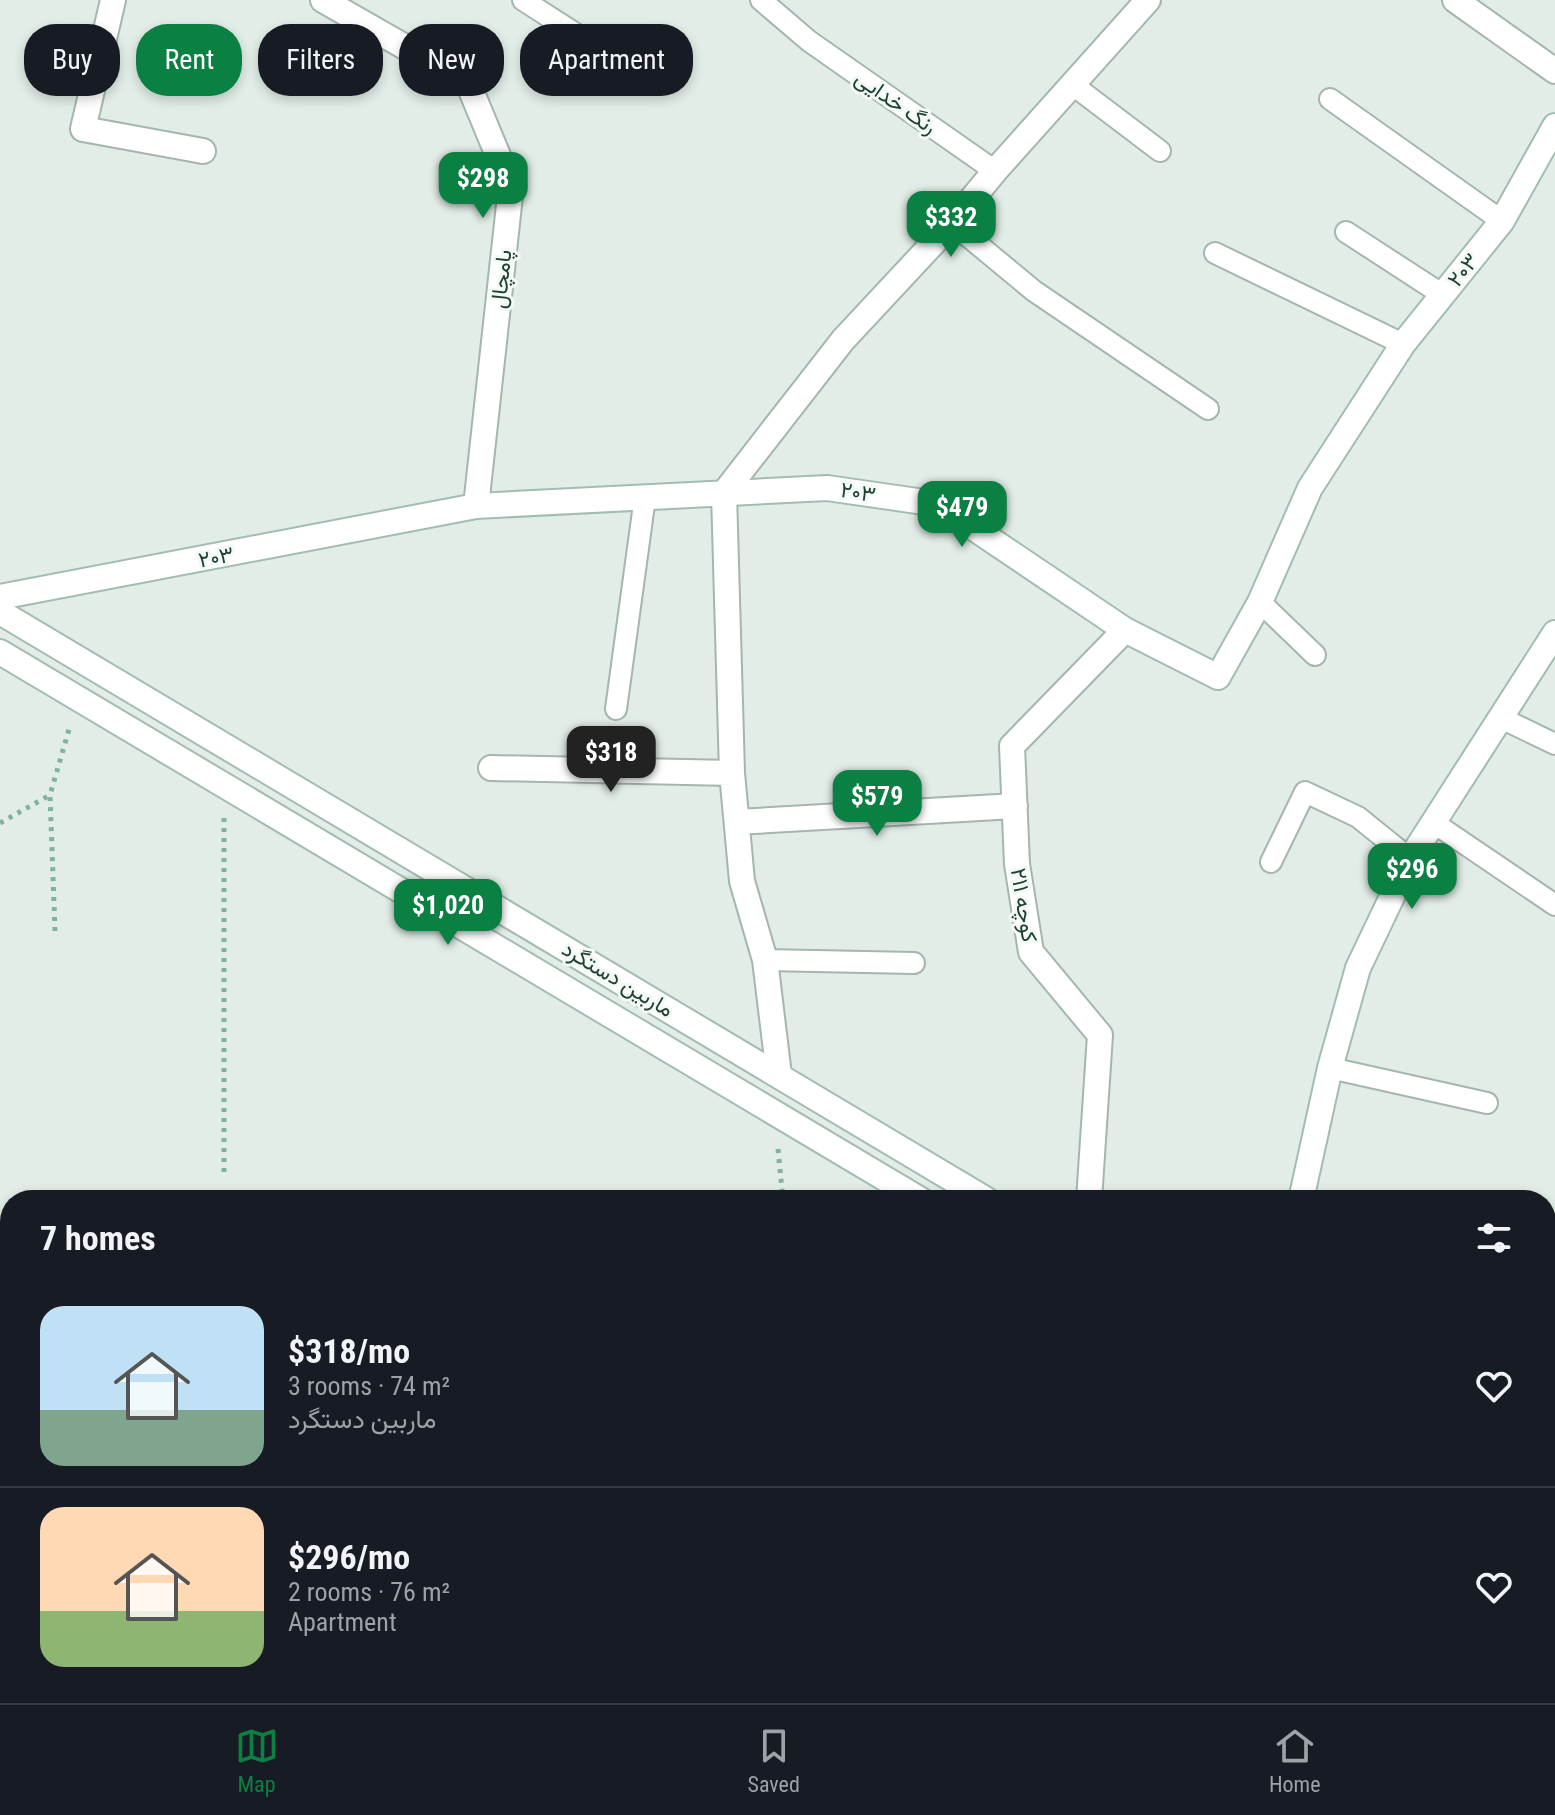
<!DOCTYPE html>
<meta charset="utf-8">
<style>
:root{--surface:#171b24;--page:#20242c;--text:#f1f3f6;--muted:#9ea1a6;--line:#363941;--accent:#0b8043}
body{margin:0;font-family:"Roboto Condensed",Vazirmatn,sans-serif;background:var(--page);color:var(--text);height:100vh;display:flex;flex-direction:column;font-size:30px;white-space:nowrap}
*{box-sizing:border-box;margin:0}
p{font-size:26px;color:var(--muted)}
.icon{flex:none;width:44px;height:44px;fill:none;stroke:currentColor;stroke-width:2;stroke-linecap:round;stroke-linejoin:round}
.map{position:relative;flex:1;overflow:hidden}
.sheet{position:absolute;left:0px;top:1190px;width:1556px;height:514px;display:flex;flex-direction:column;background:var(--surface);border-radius:32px 32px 0 0;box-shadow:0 4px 12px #0003}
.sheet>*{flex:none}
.top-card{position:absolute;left:24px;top:24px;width:800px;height:72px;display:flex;gap:16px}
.price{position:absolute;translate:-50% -68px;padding:0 18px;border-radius:16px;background:var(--accent);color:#fff;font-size:26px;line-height:52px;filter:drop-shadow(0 2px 4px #0008)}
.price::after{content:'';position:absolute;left:50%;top:48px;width:24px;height:18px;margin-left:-12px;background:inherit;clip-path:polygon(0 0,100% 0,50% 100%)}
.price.selected{background:#222;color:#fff}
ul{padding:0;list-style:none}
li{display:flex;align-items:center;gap:24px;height:200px;padding:0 40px}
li+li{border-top:2px solid var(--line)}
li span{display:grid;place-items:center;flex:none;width:224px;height:160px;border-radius:24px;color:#555}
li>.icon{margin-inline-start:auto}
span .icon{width:96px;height:96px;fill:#fffc;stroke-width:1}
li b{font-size:34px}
h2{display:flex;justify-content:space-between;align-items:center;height:96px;padding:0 40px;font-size:34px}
.chip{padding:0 28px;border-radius:32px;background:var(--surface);box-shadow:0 4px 12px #0003;font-size:28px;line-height:72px}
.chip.selected{background:var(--accent);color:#fff}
.tab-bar{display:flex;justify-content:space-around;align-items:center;height:112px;border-top:2px solid var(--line);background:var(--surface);font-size:22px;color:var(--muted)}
.tab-bar a{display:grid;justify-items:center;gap:4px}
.tab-bar .selected{color:var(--accent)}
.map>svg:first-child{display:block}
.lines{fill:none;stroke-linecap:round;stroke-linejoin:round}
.lane-casing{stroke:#a4b6ad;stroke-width:24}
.street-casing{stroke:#a4b6ad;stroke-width:28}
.secondary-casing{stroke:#a2bdb0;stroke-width:28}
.path{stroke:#80b39d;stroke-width:5;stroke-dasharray:4 6;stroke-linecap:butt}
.lane{stroke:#fff;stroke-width:20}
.street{stroke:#fff;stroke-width:24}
.secondary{stroke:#fff;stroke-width:24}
.labels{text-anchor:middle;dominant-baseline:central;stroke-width:6;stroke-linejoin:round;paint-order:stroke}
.street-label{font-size:22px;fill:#204033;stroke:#f3f9f5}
</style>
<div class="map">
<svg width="1555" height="1703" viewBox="0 0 1555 1703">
<rect width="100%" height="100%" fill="#e2ede7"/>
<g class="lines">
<g class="lane-casing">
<path id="lane" d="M523,0L604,52
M761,0L809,41L995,171
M1073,85L1160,151
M1330,99L1502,221
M952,223L1034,291L1208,409
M1346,232L1443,295
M1215,253L1403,344
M1260,602L1315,655
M616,709L645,497
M1501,718L1555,744
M1434,823L1555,905
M1271,862L1305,792L1358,817L1410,859
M765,960L914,963
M1330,1068L1487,1103"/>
</g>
<g class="street-casing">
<path id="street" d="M113,0L83,129L203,151
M323,0L468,83L511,187L476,506
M1455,0L1555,71
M491,768L732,773
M737,822L1015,806
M779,1075L765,960L742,881L732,773L724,493L843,340L952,223L995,171L1148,0
M1089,1200L1100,1035L1031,952L1017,864L1012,746L1125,630
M1546,1293L1555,1294"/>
</g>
<g class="secondary-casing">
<path id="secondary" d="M0,597L476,506L827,488L938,504L1125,630L1218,677L1260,602L1310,488L1403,344L1502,221L1555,126
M0,612L987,1200
M0,652L921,1200
M1301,1200L1330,1068L1358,968L1410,859L1555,633
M1546,1550L1551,1540
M1546,1573L1555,1578"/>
</g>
<path class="path" d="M224,818V1176
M0,823L50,795
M55,931L50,795L70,726
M778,1149L783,1200
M831,1703V1694"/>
<use href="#lane" class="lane"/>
<use href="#street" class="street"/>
<use href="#secondary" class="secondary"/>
</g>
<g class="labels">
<g class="street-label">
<text transform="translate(896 102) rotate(35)">رنگ خدایی</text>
<text transform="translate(1463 270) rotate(-51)">۲۰۳</text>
<text transform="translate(501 279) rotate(-84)">پامچال</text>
<text transform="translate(858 492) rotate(9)">۲۰۳</text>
<text transform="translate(216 557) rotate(-11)">۲۰۳</text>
<text transform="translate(1024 905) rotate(81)">کوچه ۲۱۱</text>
<text transform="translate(618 979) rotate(31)">ماربین دستگرد</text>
</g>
</g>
</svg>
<b class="price" style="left:483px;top:220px">$298</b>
<b class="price" style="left:951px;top:259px">$332</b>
<b class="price" style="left:962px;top:549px">$479</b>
<b class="price selected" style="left:611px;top:794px">$318</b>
<b class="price" style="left:877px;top:838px">$579</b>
<b class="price" style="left:1412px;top:911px">$296</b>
<b class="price" style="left:448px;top:947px">$1,020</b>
<div class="top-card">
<a class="chip">Buy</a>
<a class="chip selected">Rent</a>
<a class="chip">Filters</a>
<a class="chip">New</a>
<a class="chip">Apartment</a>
</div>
<section class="sheet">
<h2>7 homes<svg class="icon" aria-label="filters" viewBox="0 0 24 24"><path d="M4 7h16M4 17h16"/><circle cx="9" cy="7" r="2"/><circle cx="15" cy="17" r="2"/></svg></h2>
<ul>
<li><span style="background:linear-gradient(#bfe0f5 65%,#7fa58c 0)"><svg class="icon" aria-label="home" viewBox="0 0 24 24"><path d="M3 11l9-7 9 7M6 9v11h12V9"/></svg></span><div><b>$318/mo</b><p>3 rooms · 74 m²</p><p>ماربین دستگرد</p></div><svg class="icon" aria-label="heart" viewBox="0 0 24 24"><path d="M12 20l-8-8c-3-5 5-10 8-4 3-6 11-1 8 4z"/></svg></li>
<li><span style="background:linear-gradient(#ffd9b3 65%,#8fb573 0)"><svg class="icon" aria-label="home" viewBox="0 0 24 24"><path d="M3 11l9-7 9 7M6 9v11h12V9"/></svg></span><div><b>$296/mo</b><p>2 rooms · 76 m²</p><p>Apartment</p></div><svg class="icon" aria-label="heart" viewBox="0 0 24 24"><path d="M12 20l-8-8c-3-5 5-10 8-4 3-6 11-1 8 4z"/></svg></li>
</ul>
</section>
</div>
<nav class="tab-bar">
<a class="selected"><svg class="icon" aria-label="map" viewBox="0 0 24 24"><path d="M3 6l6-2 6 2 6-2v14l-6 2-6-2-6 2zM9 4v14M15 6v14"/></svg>Map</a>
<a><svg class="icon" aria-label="saved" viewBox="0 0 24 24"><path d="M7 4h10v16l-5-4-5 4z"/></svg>Saved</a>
<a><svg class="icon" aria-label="home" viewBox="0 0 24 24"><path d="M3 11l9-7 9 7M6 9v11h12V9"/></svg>Home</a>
</nav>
